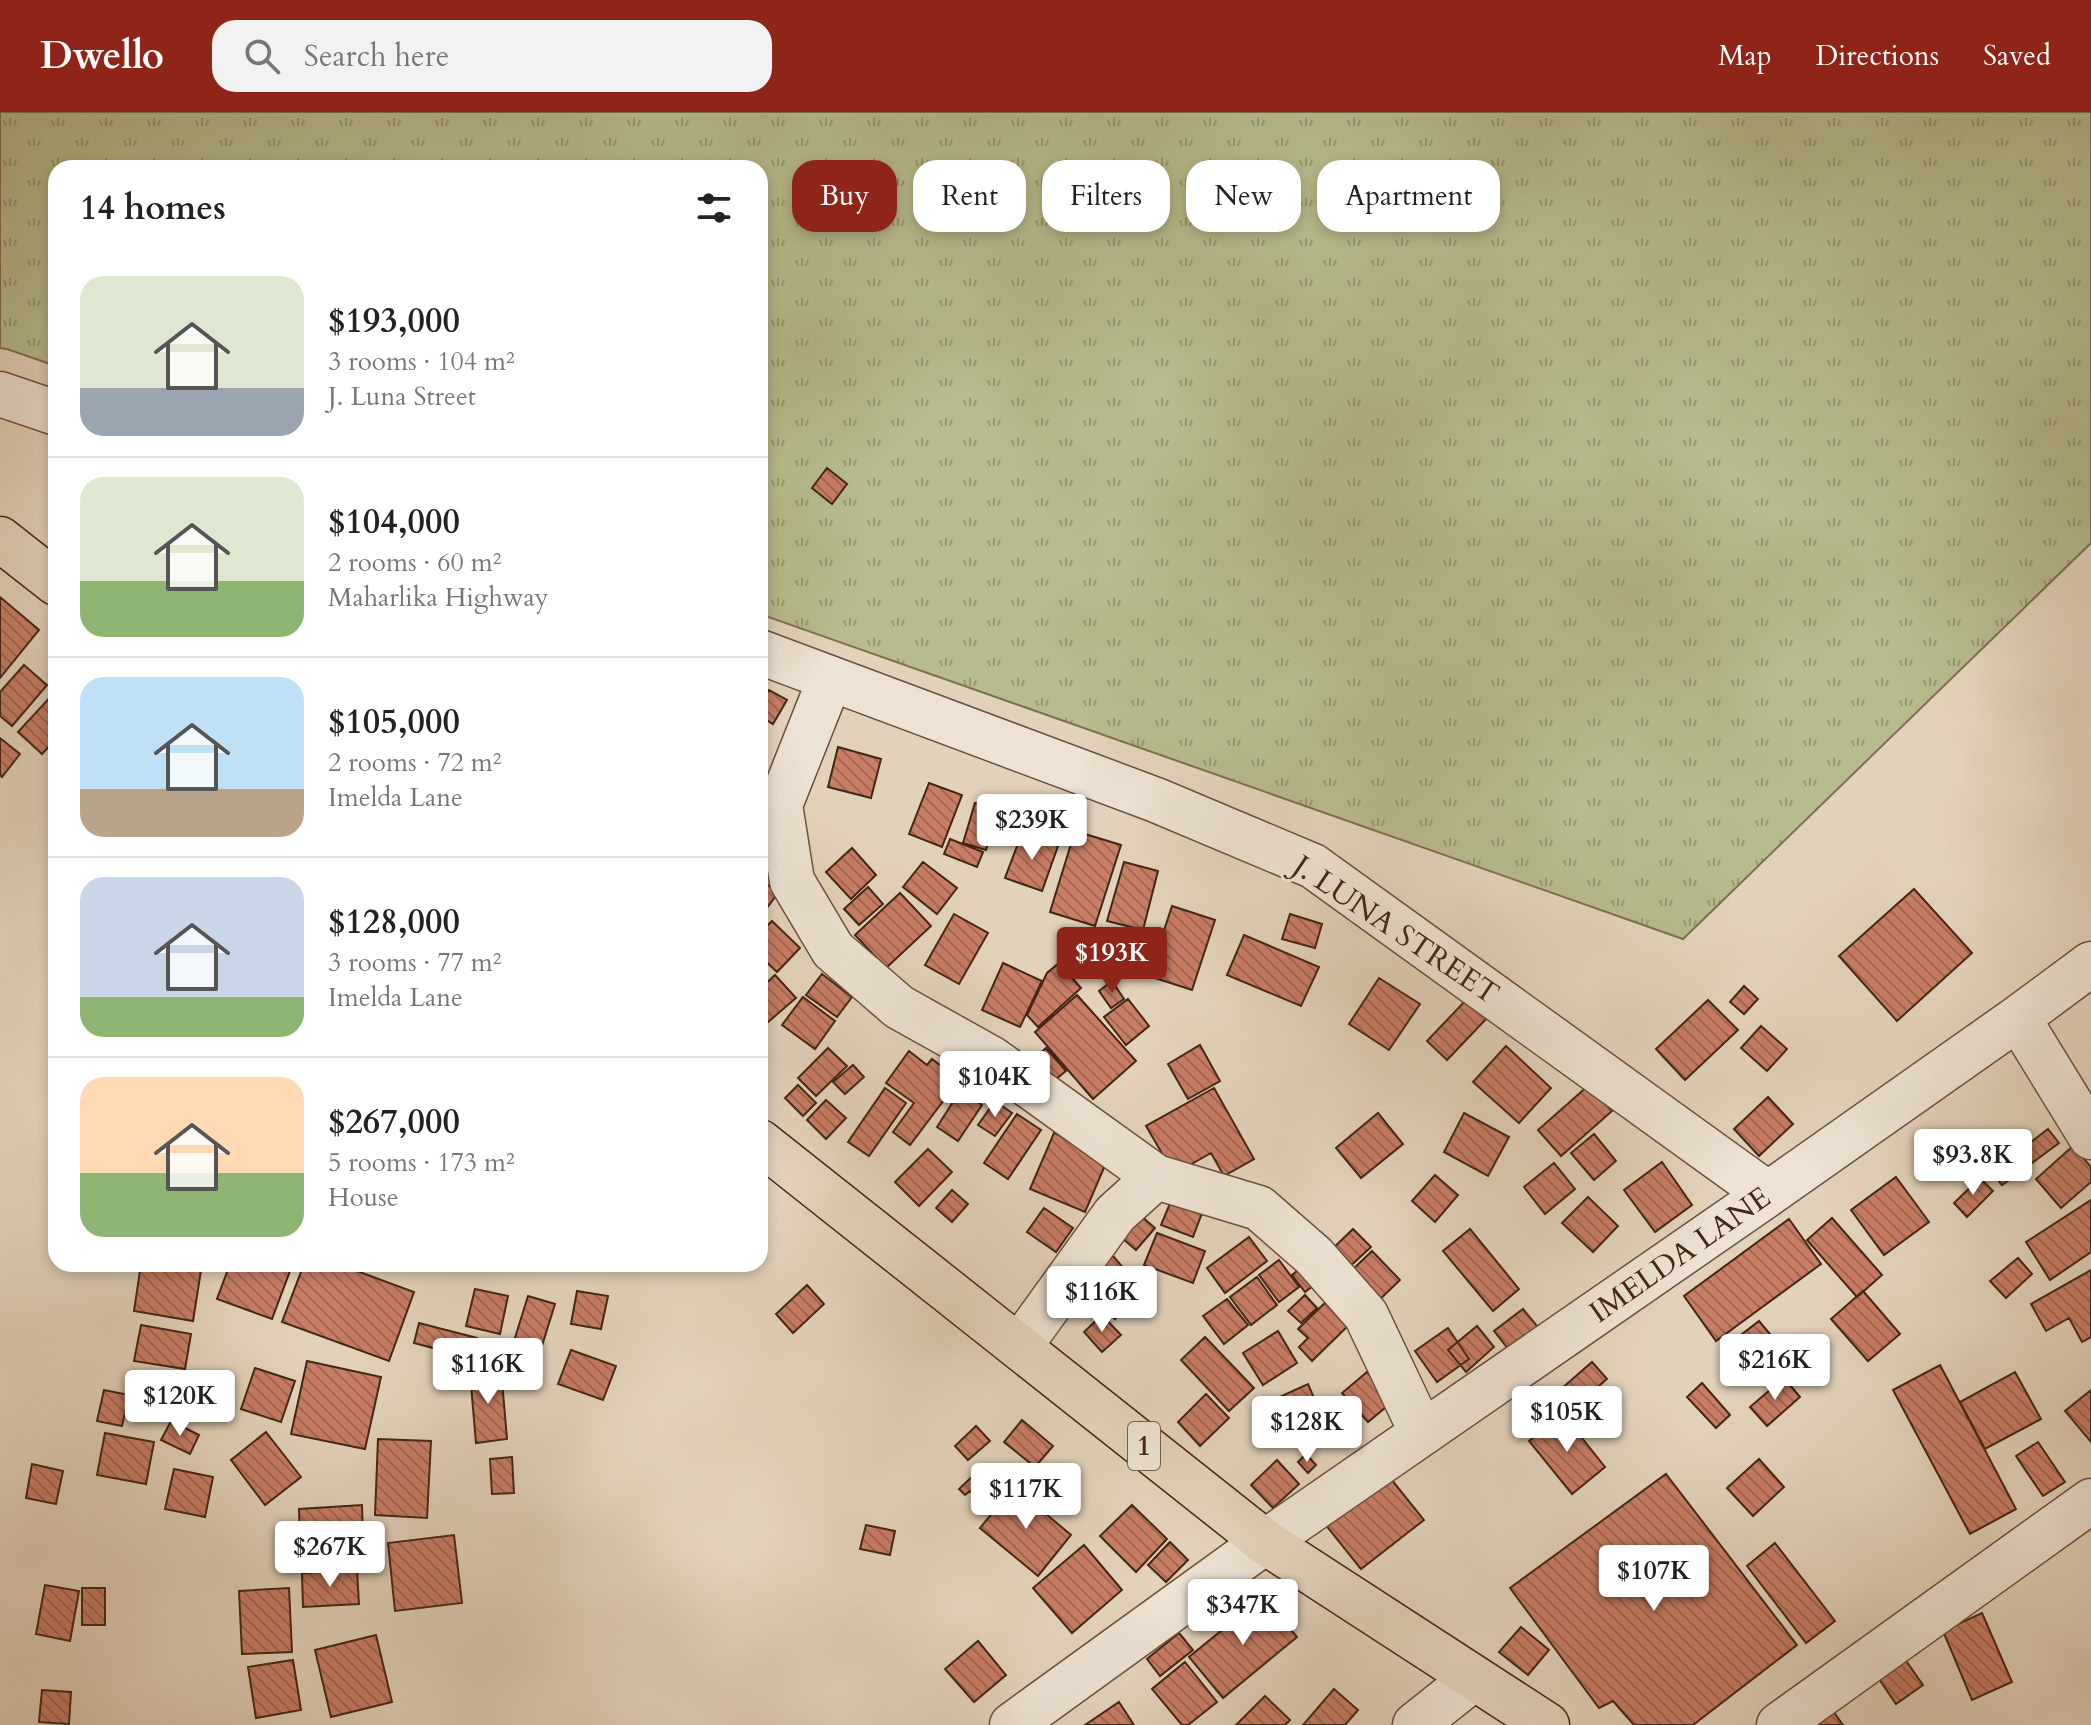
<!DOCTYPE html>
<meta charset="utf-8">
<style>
:root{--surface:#fff;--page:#f2f2f2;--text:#222;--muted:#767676;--line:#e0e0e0;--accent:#8f2418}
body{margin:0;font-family:Cardo,serif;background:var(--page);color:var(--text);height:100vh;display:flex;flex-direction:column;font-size:30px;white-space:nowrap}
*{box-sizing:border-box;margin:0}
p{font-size:26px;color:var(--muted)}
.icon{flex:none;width:44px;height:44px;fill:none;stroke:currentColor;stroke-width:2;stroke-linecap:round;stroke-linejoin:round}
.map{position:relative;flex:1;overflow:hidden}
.side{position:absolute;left:48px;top:48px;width:720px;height:1112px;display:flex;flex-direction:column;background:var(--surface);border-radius:24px;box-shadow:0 4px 12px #0003}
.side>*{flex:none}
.hud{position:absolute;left:792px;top:48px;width:760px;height:72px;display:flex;gap:16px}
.price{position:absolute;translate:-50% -68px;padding:0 18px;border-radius:8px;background:#fff;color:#222;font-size:26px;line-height:52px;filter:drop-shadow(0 2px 4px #0008)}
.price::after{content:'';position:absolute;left:50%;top:48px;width:24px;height:18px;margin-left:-12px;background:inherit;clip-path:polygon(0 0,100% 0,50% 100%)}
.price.active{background:var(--accent);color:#fff}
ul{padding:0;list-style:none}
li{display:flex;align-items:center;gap:24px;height:200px;padding:0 32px}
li+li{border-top:2px solid var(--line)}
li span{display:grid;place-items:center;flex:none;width:224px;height:160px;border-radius:24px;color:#555}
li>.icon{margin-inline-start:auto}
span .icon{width:96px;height:96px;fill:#fffc;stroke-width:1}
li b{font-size:34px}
h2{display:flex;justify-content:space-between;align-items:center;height:96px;padding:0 32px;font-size:34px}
.pill{padding:0 28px;border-radius:24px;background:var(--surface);box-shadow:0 4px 12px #0003;font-size:28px;line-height:72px}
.pill.active{background:var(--accent);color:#fff}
header{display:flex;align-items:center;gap:48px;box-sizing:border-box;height:112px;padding:0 40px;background:var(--accent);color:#fff}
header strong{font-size:38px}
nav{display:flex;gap:44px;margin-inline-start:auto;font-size:28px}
.search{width:560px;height:72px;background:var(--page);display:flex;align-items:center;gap:20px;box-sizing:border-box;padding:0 28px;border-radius:24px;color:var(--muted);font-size:30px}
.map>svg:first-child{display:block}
.grass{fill:url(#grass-tufts);stroke:#7e7051;stroke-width:2}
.building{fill:url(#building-back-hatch);stroke:#442615;stroke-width:2}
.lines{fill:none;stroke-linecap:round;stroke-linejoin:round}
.minor-casing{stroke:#6c513e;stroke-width:47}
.highway-casing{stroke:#442615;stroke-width:47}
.minor{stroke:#ede2d3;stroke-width:44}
.highway{stroke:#e3d2bb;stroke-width:44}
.labels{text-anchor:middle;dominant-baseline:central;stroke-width:6;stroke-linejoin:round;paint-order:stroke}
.shield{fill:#ede2d3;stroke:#775e4e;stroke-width:2}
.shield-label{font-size:28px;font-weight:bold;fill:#442615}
.street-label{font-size:30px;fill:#442615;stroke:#ede2d3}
</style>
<header>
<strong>Dwello</strong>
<div class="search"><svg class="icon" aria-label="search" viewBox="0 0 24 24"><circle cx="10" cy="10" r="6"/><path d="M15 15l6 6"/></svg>Search here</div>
<nav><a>Map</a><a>Directions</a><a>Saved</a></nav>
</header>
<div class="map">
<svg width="2091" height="1613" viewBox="0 0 2091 1613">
<defs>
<pattern id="grass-tufts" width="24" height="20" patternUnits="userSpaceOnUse" patternTransform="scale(2)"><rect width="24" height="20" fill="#b7bb8d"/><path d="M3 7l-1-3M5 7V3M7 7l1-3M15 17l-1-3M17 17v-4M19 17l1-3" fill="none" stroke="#969872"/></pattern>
<pattern id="building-back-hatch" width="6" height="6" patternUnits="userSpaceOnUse" patternTransform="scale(2)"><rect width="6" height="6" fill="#c87d65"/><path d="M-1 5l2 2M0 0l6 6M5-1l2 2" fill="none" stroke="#a46652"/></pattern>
</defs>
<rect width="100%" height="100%" fill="#e3d2bb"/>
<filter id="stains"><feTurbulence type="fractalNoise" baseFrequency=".0025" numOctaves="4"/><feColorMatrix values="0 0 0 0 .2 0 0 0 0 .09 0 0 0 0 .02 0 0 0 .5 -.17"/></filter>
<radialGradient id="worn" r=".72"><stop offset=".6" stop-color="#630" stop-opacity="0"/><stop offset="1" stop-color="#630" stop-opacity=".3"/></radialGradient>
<path class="grass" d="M0,0H2091V431L1683,827L760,502V56H56V254L7,237L0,236Z"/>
<path class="building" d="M827,356L847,372L832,392L812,376Z
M0,485L39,518L0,566Z
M24,553L47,573L12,614L0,604V580Z
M769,578L787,588L773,612L760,604V592Z
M55,580L56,627L42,642L18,620Z
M0,626L20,642L2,665L0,663Z
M838,635L881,647L871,686L828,675Z
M929,671L962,683L942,735L909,722Z
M975,691L999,697L986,738L963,731Z
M1075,719L1121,733L1095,814L1050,800Z
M1022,721L1058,734L1042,779L1005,766Z
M950,727L983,740L977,755L944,742Z
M852,736L876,763L851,787L826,760Z
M923,750L957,776L937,802L903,775Z
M1124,750L1158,759L1143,818L1107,809Z
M760,767L778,781L761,804L760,803Z
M868,775L883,792L859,813L844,797Z
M1914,777L1972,841L1897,909L1839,844Z
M900,781L931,814L886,856L855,823Z
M1172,794L1215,808L1192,878L1149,864Z
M954,802L988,821L959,872L925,853Z
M1290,802L1322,812L1315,836L1282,827Z
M772,809L800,836L777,860L760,844V821Z
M1244,823L1319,855L1301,894L1227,863Z
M1003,851L1042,869L1020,915L982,898Z
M1059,851L1081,876L1038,915L1027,903L1047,861Z
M822,862L852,885L837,905L806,883Z
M775,863L796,886L768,910L760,901V877Z
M1379,866L1420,892L1389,938L1349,912Z
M1112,869L1124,887L1111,896L1099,879Z
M1744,874L1758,887L1744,902L1730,890Z
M1077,883L1136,949L1093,987L1035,920Z
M803,885L835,909L815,937L782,913Z
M1128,887L1149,914L1126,933L1104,905Z
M1467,887L1487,906L1447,948L1427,929Z
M1708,888L1738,918L1685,968L1656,937Z
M1761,914L1787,937L1767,959L1741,936Z
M1200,933L1220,969L1188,987L1168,952Z
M1506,934L1551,976L1519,1011L1473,970Z
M828,936L847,954L816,984L798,966Z
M1046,936L1066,959L1050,972L1031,950Z
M909,939L927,953L932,947L959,968L910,1033L893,1020L914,991L886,971Z
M853,953L864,965L845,982L833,970Z
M798,973L816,991L803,1004L785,986Z
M1589,973L1612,999L1561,1044L1538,1018Z
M885,976L906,991L869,1044L848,1030Z
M1214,976L1254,1047L1224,1064L1211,1041L1174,1062L1146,1014Z
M960,979L982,993L958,1029L937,1015Z
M1768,985L1793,1012L1759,1044L1734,1017Z
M826,988L846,1006L826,1027L807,1008Z
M995,989L1012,1001L995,1024L978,1013Z
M1378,1001L1403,1032L1361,1066L1336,1036Z
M1464,1001L1509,1025L1488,1064L1444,1040Z
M1017,1002L1041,1018L1008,1067L984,1051Z
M2048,1017L2059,1031L2002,1073L1992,1060Z
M1054,1021L1109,1044L1085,1100L1030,1077Z
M1594,1022L1616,1049L1594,1068L1571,1041Z
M2073,1034L2091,1055V1070L2061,1096L2036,1067Z
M928,1037L952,1060L919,1094L895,1070Z
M1662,1050L1692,1093L1655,1120L1624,1078Z
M1554,1051L1575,1077L1545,1102L1524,1075Z
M1435,1063L1458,1083L1435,1110L1412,1089Z
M1896,1065L1929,1110L1884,1143L1851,1098Z
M1980,1066L1993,1079L1967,1105L1954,1091Z
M952,1078L968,1092L952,1110L936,1096Z
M1588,1085L1618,1114L1593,1140L1562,1111Z
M2091,1088V1140L2050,1168L2026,1130Z
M1171,1089L1202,1101L1193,1125L1161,1113Z
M1044,1096L1073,1116L1056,1140L1027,1120Z
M1140,1103L1155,1116L1136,1138L1122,1126Z
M1832,1106L1882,1163L1857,1185L1807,1128Z
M1789,1107L1821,1152L1716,1229L1684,1184Z
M1353,1117L1371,1135L1344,1160L1327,1142Z
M1470,1117L1519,1177L1493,1199L1443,1139Z
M1157,1121L1205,1139L1193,1171L1144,1153Z
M1249,1125L1267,1149L1225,1181L1207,1156Z
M1372,1139L1400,1168L1374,1193L1346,1164Z
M1113,1144L1131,1165L1093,1199L1074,1178Z
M2018,1146L2032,1162L2006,1186L1990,1169Z
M1279,1148L1299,1175L1279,1190L1259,1163Z
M1307,1151L1319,1169L1305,1180L1292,1163Z
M141,1152H202L193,1209L134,1199Z
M230,1152H270L290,1159L272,1207L217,1187Z
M304,1152H338L414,1180L389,1249L282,1210Z
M2091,1158V1225L2082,1230L2069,1206L2046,1219L2031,1192Z
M1257,1165L1277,1193L1251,1213L1230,1185Z
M807,1173L824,1192L793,1221L776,1202Z
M1125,1173L1137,1185L1115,1207L1103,1195Z
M475,1177L508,1184L500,1222L466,1214Z
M577,1179L608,1184L601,1217L571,1212Z
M1863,1179L1900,1222L1868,1249L1831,1207Z
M1305,1183L1317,1196L1301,1211L1288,1199Z
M528,1184L555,1192L541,1237L514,1229Z
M1331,1185L1354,1208L1312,1249L1299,1235L1308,1226L1298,1217Z
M1227,1187L1248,1213L1224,1232L1203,1204Z
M1523,1197L1542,1220L1513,1243L1494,1219Z
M1102,1203L1121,1223L1102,1240L1084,1220Z
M1759,1209L1779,1233L1743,1262L1723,1237Z
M419,1211L477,1226L471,1246L414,1231Z
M141,1213L191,1222L185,1257L134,1249Z
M1477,1214L1494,1235L1466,1260L1448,1238Z
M1448,1216L1469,1247L1437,1270L1415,1239Z
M1278,1219L1297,1251L1263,1273L1243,1241Z
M1205,1225L1254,1276L1229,1299L1181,1248Z
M571,1238L616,1254L603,1288L558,1272Z
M307,1249L381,1265L365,1337L291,1322Z
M1592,1250L1607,1267L1568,1301L1553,1284Z
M1940,1253L2016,1397L1970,1422L1893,1278Z
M255,1256L295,1269L281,1310L241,1297Z
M501,1257L507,1327L476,1331L470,1261Z
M1367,1260L1392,1290L1368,1310L1342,1281Z
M2015,1260L2041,1307L1985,1337L1960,1290Z
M1784,1266L1800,1285L1767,1314L1750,1295Z
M1702,1271L1730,1303L1716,1316L1687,1285Z
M1308,1272L1322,1305L1274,1326L1260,1294Z
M104,1278L129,1283L122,1314L97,1309Z
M2091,1278V1330L2065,1299Z
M1206,1282L1229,1306L1200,1334L1178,1310Z
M1563,1302L1605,1355L1572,1382L1529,1329Z
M1022,1308L1053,1334L1035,1355L1004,1330Z
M171,1309L199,1323L190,1342L161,1328Z
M976,1314L990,1329L968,1348L955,1334Z
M266,1320L301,1365L265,1393L231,1348Z
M105,1321L154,1330L146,1372L97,1363Z
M378,1327L431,1329L427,1406L375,1403Z
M2038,1330L2065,1370L2043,1384L2016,1344Z
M1306,1342L1316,1353L1308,1361L1298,1350Z
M512,1345L514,1381L492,1382L490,1347Z
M1759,1347L1784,1375L1753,1404L1727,1376Z
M1277,1348L1299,1372L1273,1396L1251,1373Z
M32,1352L63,1359L56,1392L26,1386Z
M174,1357L213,1365L205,1405L165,1397Z
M975,1362L986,1375L975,1384L970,1379L965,1383L959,1377Z
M1387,1362L1424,1408L1361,1457L1325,1412Z
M1666,1362L1797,1533L1693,1613H1634L1613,1589L1599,1596L1510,1476Z
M1014,1375L1071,1423L1038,1464L980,1416Z
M362,1393L363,1424L300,1428L299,1397Z
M1132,1393L1167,1427L1136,1460L1100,1424Z
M866,1413L895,1419L890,1443L860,1437Z
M454,1423L462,1491L395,1499L388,1431Z
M1170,1430L1188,1448L1166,1470L1148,1453Z
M1775,1431L1835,1509L1806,1531L1747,1454Z
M1084,1433L1122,1478L1072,1521L1033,1476Z
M357,1458L359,1492L303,1495L302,1461Z
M45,1473L79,1479L70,1529L36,1522Z
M82,1476H105V1513H82Z
M289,1476L292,1540L242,1542L239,1479Z
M1264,1484L1297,1525L1223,1586L1189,1545Z
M1982,1501L2012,1570L1972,1588L1943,1519Z
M1521,1515L1549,1538L1528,1563L1499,1540Z
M1179,1521L1193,1538L1160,1564L1147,1547Z
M376,1523L392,1590L331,1605L315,1538Z
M978,1529L1006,1563L974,1590L945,1557Z
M1902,1543L1923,1573L1896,1592L1875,1561Z
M293,1548L301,1598L256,1606L248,1555Z
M1185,1550L1217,1590L1188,1613H1182L1152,1577Z
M1334,1577L1358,1598L1345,1613H1303Z
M42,1578L71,1580L69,1612L39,1610Z
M1265,1584L1290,1608L1285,1613H1236Z
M1119,1590L1134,1613H1085Z
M1833,1599L1843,1613H1813Z"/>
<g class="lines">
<g class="minor-casing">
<path id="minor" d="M0,282L56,301
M760,540L1156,688L1313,754L1768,1082
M830,567L780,693L792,769L833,838L899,895L992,947L1156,1065
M2018,906L2091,1025
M1019,1235L1115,1102L1156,1065L1259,1096L1314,1144L1366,1203L1422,1321
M1012,1613L1265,1430L1768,1082L2018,906L2091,852
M1415,1613L1474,1566
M1779,1613L2091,1389"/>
</g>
<g class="highway-casing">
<path id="highway" d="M0,427L56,471
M760,1030L1265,1430L1547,1613"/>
</g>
<use href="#minor" class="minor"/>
<use href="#highway" class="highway"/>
</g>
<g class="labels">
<rect class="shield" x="1128" y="1310" width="32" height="48" rx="6"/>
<g class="shield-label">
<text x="1144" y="1334">1</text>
</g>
<g class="street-label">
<text transform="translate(1396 818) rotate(34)">J. LUNA STREET</text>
<text transform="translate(1680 1143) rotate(-35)">IMELDA LANE</text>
</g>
</g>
<rect width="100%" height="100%" filter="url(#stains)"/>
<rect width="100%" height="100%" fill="url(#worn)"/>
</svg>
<b class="price" style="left:1032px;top:750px">$239K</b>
<b class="price active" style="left:1112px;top:883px">$193K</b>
<b class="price" style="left:995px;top:1007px">$104K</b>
<b class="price" style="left:1973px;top:1085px">$93.8K</b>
<b class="price" style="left:1102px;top:1222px">$116K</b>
<b class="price" style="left:1775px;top:1290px">$216K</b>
<b class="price" style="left:488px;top:1294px">$116K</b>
<b class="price" style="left:180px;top:1326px">$120K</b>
<b class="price" style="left:1567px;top:1342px">$105K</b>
<b class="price" style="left:1307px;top:1352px">$128K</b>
<b class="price" style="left:1026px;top:1419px">$117K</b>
<b class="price" style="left:330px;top:1477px">$267K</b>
<b class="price" style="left:1654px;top:1501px">$107K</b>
<b class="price" style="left:1243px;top:1535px">$347K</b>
<div class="hud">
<a class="pill active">Buy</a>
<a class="pill">Rent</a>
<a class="pill">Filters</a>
<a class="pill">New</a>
<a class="pill">Apartment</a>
</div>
<section class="side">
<h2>14 homes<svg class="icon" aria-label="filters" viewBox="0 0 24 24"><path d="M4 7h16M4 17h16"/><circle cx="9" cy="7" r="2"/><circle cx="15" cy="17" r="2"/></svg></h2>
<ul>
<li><span style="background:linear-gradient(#dfe7d0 70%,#9aa5b1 0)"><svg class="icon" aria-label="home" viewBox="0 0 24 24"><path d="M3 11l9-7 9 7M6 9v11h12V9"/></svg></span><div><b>$193,000</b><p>3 rooms · 104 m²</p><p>J. Luna Street</p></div></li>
<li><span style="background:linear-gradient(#dfe7d0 65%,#8fb573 0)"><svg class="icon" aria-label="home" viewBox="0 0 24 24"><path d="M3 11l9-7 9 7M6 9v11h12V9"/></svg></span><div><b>$104,000</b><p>2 rooms · 60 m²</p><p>Maharlika Highway</p></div></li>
<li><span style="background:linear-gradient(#bfe0f5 70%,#b9a48a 0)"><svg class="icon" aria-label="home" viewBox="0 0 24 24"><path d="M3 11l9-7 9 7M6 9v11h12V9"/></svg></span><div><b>$105,000</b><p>2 rooms · 72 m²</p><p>Imelda Lane</p></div></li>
<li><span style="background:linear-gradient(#c9d6e8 75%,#8fb573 0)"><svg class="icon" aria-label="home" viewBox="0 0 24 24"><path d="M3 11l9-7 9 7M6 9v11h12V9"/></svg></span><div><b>$128,000</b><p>3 rooms · 77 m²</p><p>Imelda Lane</p></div></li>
<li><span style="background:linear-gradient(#ffd9b3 60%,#8fb573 0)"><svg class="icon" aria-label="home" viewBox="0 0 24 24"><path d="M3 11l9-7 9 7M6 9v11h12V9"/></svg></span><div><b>$267,000</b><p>5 rooms · 173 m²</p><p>House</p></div></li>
</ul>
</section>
</div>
